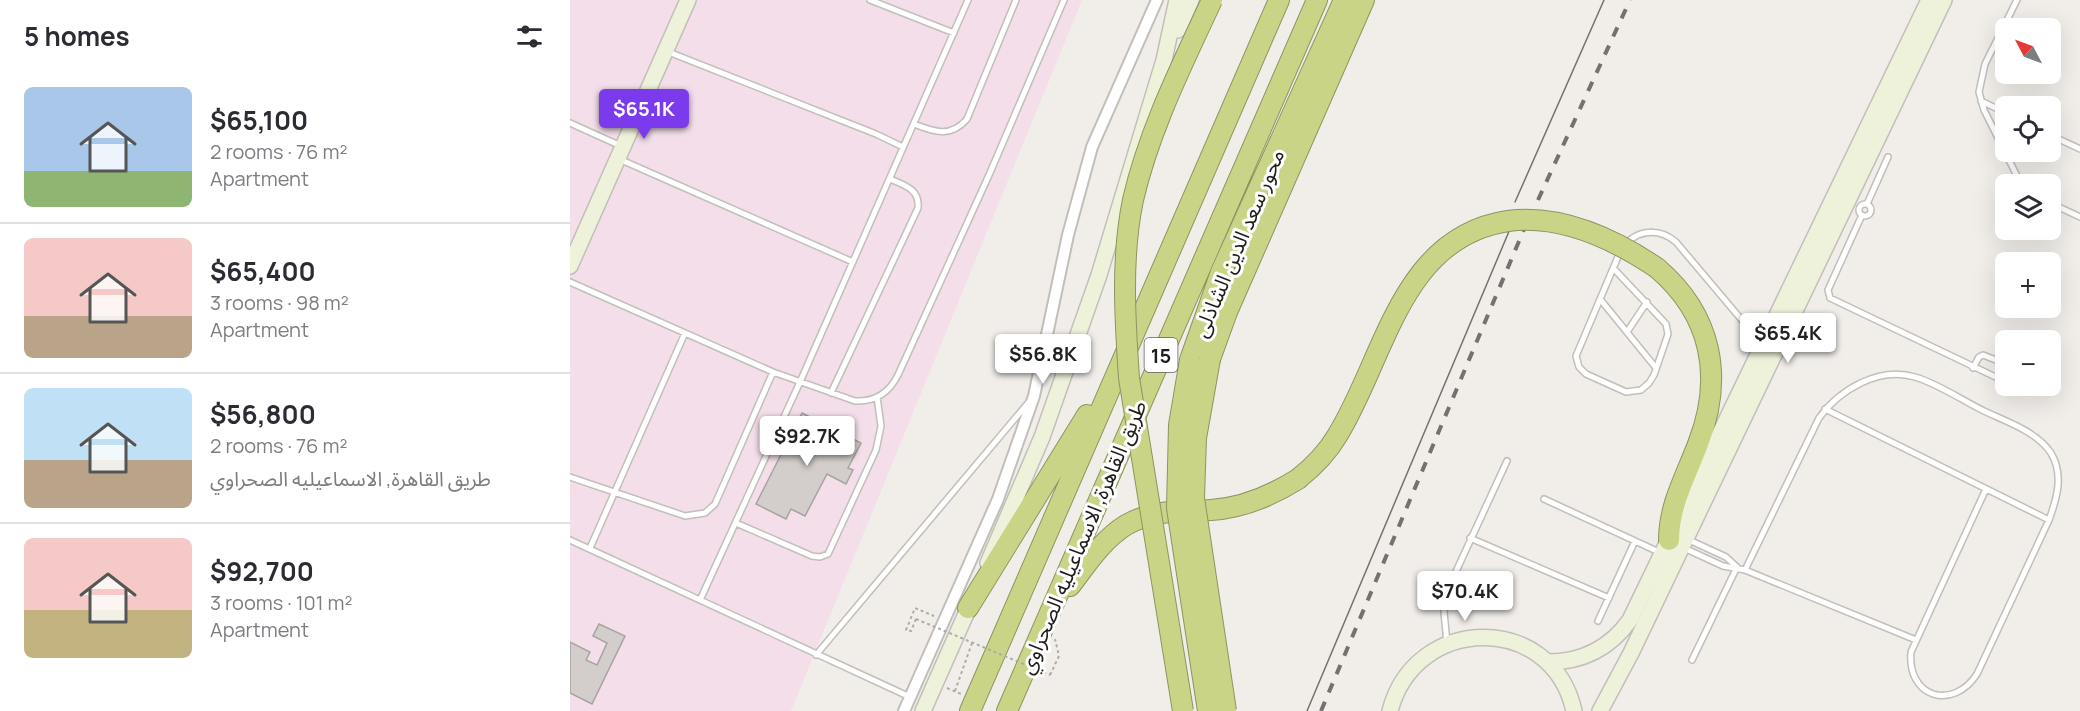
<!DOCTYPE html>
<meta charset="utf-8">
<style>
:root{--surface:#fff;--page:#f7f7f7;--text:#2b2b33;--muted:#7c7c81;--line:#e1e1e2;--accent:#7c3aed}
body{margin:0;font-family:Manrope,"Noto Sans Arabic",sans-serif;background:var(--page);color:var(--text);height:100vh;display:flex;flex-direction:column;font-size:22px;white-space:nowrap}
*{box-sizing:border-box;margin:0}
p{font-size:20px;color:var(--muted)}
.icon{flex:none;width:33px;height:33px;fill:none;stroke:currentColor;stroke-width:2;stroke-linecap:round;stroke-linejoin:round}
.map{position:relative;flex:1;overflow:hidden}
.panel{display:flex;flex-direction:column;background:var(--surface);width:570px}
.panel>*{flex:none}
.needle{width:39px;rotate:311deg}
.fabs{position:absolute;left:1425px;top:18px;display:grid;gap:12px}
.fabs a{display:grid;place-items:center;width:66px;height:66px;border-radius:9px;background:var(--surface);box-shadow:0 6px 24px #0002;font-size:30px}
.price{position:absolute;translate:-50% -51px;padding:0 14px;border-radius:6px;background:#fff;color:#222;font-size:20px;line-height:39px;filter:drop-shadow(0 2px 3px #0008)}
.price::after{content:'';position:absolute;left:50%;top:36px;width:18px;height:14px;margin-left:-9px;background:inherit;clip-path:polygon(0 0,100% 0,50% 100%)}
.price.selected{background:var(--accent);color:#fff}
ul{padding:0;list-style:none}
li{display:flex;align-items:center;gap:18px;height:150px;padding:0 24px}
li+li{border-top:2px solid var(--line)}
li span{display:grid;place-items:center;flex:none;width:168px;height:120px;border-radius:9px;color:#555}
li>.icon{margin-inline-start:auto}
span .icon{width:72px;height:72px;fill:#fffc;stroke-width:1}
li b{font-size:26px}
h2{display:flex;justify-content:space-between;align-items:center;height:72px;padding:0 24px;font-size:26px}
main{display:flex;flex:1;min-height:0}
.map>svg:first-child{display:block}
.commercial{fill:#f4deea}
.building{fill:#d3cecb;stroke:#a7a3a0;stroke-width:1.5}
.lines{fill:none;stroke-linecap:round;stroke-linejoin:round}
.lane-casing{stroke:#c2bfbb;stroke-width:8}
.street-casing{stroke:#c2bfbb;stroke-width:14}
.secondary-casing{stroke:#c2bfbb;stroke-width:18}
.highway-casing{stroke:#8e9461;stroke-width:22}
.path{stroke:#aeaba8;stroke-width:2;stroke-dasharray:3 3;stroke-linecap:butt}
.lane{stroke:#fff;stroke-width:5}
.street{stroke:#fff;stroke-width:10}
.secondary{stroke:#eff2db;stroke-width:15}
.highway{stroke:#cad487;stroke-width:20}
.tram{stroke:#74726f;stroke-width:1.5}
.rail{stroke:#74726f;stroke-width:4;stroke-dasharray:10 10;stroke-linecap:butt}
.highway-bridge-casing{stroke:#8e9461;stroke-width:22;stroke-linecap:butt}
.path-bridge{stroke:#aeaba8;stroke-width:2;stroke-dasharray:3 3;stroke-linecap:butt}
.highway-bridge{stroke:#cad487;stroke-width:20}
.labels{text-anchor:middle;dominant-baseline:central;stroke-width:6;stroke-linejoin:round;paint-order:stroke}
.shield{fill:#fff;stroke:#62615f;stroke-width:1.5}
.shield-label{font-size:20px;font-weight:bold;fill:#1e1d1b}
.street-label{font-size:21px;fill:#1e1d1b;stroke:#fff}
</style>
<main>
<section class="panel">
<h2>5 homes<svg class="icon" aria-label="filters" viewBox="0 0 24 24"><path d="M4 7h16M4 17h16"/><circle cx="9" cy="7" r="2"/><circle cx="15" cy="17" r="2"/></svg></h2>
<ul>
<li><span style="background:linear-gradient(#a9c7e8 70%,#8fb573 0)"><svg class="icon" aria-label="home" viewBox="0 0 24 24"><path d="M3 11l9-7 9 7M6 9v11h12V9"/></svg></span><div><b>$65,100</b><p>2 rooms · 76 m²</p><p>Apartment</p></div></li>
<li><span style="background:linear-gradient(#f6c9c9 65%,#b9a48a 0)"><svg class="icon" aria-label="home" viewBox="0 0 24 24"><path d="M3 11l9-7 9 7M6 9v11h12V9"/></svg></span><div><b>$65,400</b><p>3 rooms · 98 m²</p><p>Apartment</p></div></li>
<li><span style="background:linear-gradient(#bfe0f5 60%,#b9a48a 0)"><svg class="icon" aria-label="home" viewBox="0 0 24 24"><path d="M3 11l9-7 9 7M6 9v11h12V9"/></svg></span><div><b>$56,800</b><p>2 rooms · 76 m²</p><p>طريق القاهرة, الاسماعيليه الصحراوي</p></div></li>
<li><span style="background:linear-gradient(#f6c9c9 60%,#c2b280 0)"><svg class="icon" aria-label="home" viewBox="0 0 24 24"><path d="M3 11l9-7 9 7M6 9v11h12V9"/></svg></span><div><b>$92,700</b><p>3 rooms · 101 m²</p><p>Apartment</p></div></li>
</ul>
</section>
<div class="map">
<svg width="1510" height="711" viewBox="0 0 1510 711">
<rect width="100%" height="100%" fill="#f1eeea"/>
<path class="commercial" d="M0,0H512L221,711H0Z"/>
<path class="building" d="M232,413L291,443L278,468L283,470L276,484L257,474L235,516L221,509L216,519L186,504Z
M29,624L55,636L22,704L0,693V642L20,652L16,660L27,665L37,643L23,636Z"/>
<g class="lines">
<g class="lane-casing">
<path id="lane" d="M300,0L384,33
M1447,0L1415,64L1409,92L1414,110L1451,184
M96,51L306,134L333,147
M1411,101L1436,113
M0,123L51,146
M344,124C364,132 381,138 397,119L446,0
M1480,135L1510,149
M49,159L283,262
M1480,203L1510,217
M1289 210a6 6 0 1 1 12 0a6 6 0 1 1-12 0Z
M1297,204L1318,157
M1292,215L1258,290L1260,298L1436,382
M1044,269L1096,324L1098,334L1084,375L1079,383L1071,390L1056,392L1016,374L1009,367L1006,356L1050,252C1063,230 1087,226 1106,242L1192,344
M0,282L203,372L285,401C305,402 319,393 328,375L419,175L494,0
M1030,299L1086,368
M1057,332L1077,302
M1403,368L1409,357L1413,355L1436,364
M261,393L348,208C350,189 334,185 320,179
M1255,409L1479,520
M0,477L115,516L135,513L145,504L203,372
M974,499L1091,553
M166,523L242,556L250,557L258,554L306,450L311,426L307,397
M900,538L1039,598
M1117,539L1156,557L1167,567
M0,540L340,697
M20,548L115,333
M1114,548L1153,566L1175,570L1346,640
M1175,570L1249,418C1269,390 1309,366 1345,377C1369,384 1393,401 1416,412C1438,422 1467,432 1481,453C1494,475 1487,498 1479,520L1407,674C1383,711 1337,698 1341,652L1416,489
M130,600L230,382L398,0
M1028,621L1065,541
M877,643L874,612L877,591L937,461
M246,655L458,403
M1122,660L1167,567"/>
</g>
<g class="street-casing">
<path id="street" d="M334,711L428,499L464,396L498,235L522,147L587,0"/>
</g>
<g class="secondary-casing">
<path id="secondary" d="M608,30L621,0
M0,266L118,0
M418,563L472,437L529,275L594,60L607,0
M978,662C1012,662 1040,648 1060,620L1359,0
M353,711L403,598
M820,711C845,614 982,612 1004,711
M1030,711L1061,653L1374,0"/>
</g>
<g class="highway-casing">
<path id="highway" d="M1087,268C1142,315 1154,377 1128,444C1116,476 1099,505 1099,540
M640,359L657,312L794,0
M620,360L651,272L774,0
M500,586C517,564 532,540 556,525C584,509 611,512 641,510C673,508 701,496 728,479
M398,608L517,415
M400,711L709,0
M437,711L747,0"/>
</g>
<path class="path" d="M346,619L341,631L336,630L345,608L364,616
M480,675L489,656L485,639
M377,688L391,694
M385,691L402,643"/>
<use href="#lane" class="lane"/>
<use href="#street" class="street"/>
<use href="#secondary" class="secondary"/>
<use href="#highway" class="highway"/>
<path class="tram" d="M945,202L1034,0
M737,711L940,229"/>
<path class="rail" d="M968,200L1060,0
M751,711L955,227"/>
<g class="highway-bridge-casing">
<path id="highway-bridge" d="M640,359L626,438L624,498L656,711
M620,360L609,425L607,508L638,711
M728,479C743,467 757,453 767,436C815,359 830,237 938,221C991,214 1044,239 1087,268
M613,711L559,378C555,320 551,257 563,200C579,130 612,65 642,0"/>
</g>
<path class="path-bridge" d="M346,619L480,675"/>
<use href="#highway-bridge" class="highway-bridge"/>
</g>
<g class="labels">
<rect class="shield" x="574.5" y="338" width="33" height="34" rx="4.5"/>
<g class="shield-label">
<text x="591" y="355">15</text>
</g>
<g class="street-label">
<text transform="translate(668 243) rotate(-67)">محور سعد الدين الشاذلى</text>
<text transform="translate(512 537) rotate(-67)">طريق القاهرة, الاسماعيليه الصحراوي</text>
</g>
</g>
</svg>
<div class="fabs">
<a><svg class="needle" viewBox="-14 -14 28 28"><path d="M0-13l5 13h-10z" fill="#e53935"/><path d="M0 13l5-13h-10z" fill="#7c7c81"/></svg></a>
<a><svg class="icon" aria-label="locate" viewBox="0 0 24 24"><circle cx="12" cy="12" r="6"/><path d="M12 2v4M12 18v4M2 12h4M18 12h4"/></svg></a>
<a><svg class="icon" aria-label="layers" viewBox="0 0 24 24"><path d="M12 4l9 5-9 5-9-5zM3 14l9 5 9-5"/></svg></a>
<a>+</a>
<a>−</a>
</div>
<b class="price selected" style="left:74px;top:140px">$65.1K</b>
<b class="price" style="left:1218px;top:364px">$65.4K</b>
<b class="price" style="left:473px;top:385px">$56.8K</b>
<b class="price" style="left:237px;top:467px">$92.7K</b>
<b class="price" style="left:895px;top:622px">$70.4K</b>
</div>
</main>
